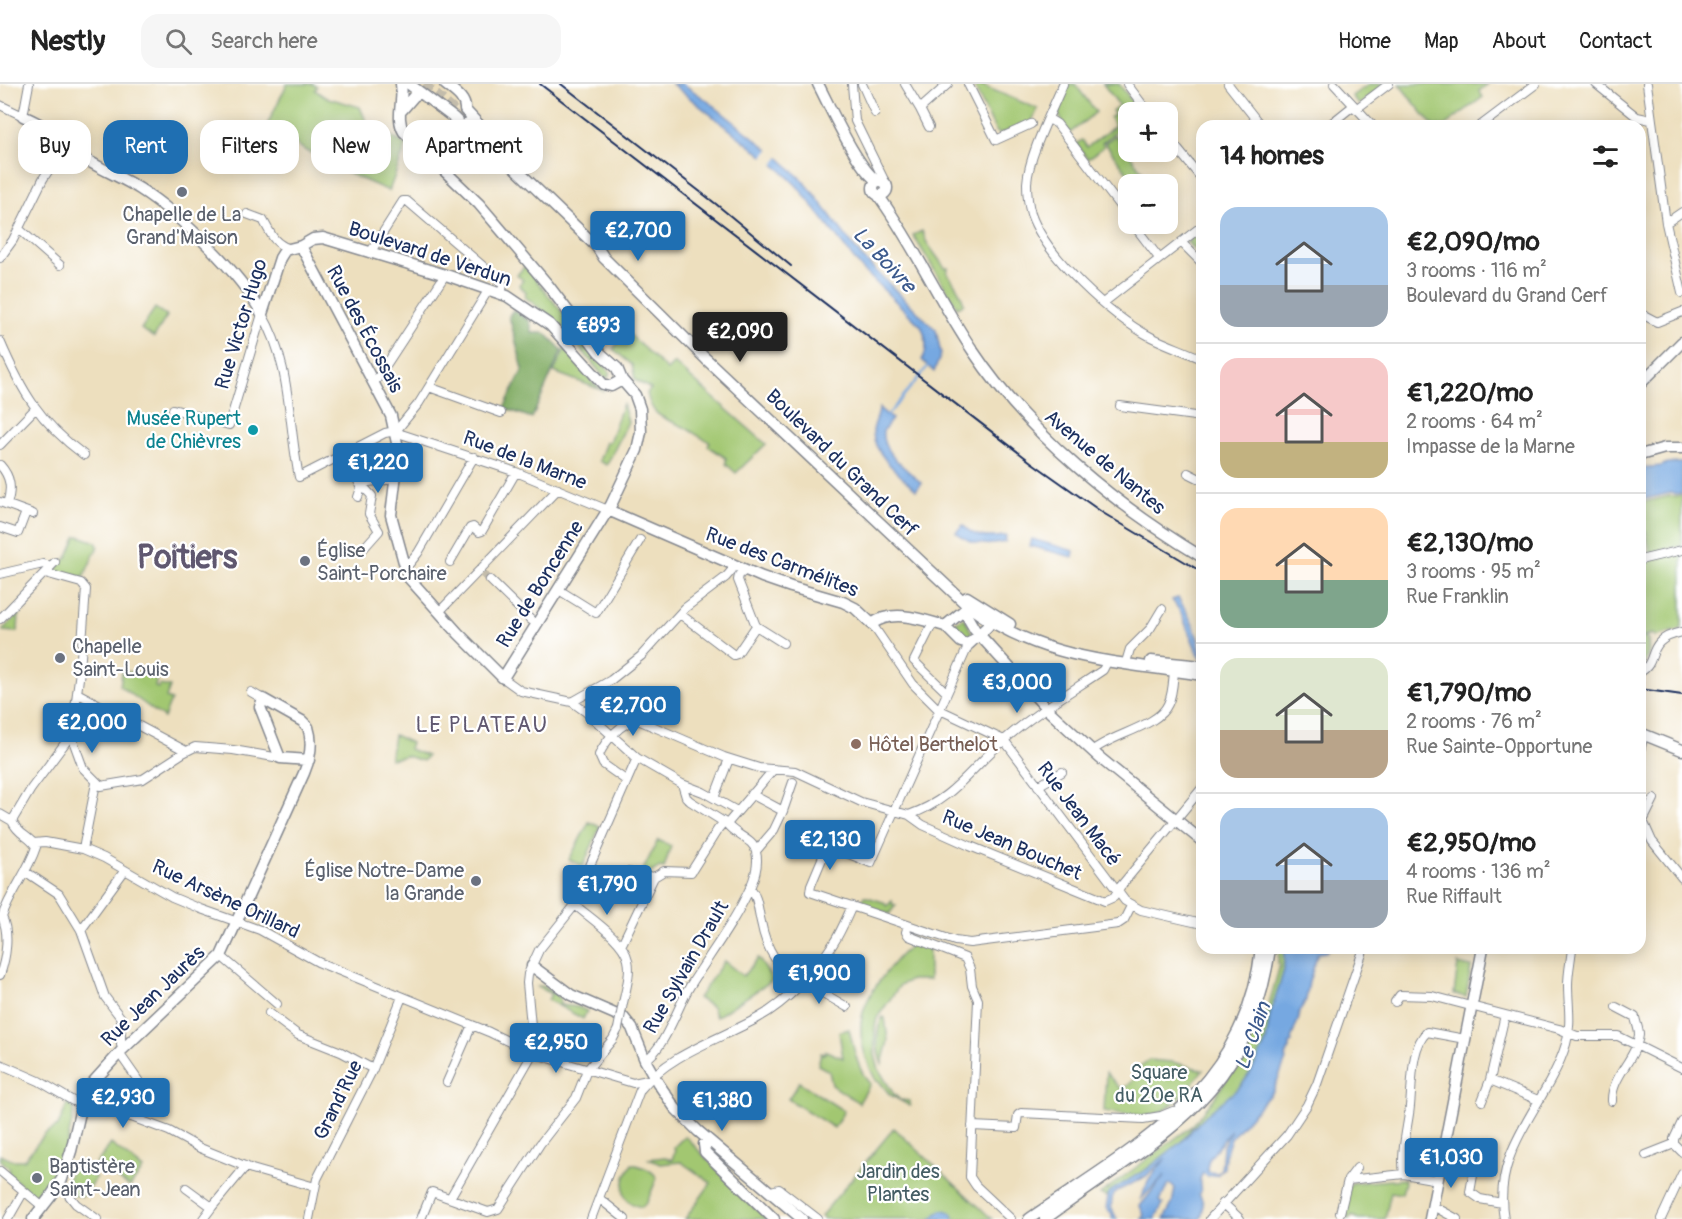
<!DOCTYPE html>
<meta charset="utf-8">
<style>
:root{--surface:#fff;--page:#f6f6f6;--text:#222;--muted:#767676;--line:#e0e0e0;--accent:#1f6fb2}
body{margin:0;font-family:Pangolin,sans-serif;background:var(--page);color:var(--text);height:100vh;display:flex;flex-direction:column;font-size:22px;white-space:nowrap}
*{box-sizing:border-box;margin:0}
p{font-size:20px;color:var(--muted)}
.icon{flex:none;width:33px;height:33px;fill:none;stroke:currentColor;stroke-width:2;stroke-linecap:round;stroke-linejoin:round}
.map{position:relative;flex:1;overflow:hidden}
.details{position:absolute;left:1196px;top:36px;width:450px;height:834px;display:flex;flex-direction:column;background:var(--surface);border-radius:18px;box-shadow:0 3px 15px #0003}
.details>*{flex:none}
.top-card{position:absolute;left:18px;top:36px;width:570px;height:54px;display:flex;gap:12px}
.tools{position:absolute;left:1118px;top:18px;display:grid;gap:12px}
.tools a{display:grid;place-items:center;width:60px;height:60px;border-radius:12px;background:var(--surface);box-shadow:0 3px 15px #0003;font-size:30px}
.price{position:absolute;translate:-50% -51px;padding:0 14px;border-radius:6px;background:var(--accent);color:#fff;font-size:20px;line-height:39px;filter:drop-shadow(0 2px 3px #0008)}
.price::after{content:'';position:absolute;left:50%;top:36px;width:18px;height:14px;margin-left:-9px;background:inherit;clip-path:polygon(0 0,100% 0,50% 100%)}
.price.active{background:#222;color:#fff}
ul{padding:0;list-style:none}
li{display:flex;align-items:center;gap:18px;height:150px;padding:0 24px}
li+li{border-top:2px solid var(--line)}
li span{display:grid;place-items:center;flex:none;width:168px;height:120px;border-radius:18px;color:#555}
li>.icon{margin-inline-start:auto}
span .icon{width:72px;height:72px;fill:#fffc;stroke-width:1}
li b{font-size:26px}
h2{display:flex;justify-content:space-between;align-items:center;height:72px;padding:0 24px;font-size:26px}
.chip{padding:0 21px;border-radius:18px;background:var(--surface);box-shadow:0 3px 15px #0003;font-size:21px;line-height:54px}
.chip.active{background:var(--accent);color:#fff}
header{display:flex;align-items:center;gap:36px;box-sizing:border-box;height:84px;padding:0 30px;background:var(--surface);border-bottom:2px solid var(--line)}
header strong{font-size:28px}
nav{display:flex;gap:33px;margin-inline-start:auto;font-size:21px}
.search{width:420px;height:54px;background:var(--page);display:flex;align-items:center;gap:15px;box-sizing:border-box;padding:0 21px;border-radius:18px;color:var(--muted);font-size:22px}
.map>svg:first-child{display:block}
.green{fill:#a2c771;stroke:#5e7b68;stroke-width:1.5}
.forest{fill:#81ac63;stroke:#4e6e60;stroke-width:1.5}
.water{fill:#76a8e1;stroke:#486ca0;stroke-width:1.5;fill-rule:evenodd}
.pier{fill:#eddfbe}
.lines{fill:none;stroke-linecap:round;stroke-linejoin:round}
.stream{stroke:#76a8e1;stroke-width:2}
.street-tunnel{stroke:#c3bcab;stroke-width:8;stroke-dasharray:8 4;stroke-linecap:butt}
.secondary-tunnel{stroke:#c3bcab;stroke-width:10;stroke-dasharray:10 5;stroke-linecap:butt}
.street-casing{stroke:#84878e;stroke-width:10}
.secondary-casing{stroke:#84878e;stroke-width:13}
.street{stroke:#fff;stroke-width:8}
.secondary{stroke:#fff;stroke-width:10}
.rail{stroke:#1b2f5e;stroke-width:2}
.street-bridge-casing{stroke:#84878e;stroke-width:10;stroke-linecap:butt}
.street-bridge{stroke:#fff;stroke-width:8}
.worship-dot{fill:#6b7280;stroke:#fff;stroke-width:2}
.culture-dot{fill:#0f9aa8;stroke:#fff;stroke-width:2}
.education-dot{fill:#8d6e63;stroke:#fff;stroke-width:2}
.labels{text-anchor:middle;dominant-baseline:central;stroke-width:4.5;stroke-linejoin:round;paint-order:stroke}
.worship-label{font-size:20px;fill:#5b616d;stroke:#fff;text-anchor:start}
.street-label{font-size:20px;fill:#1b2f5e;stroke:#fff}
.culture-label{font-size:20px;fill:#0d838f;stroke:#fff;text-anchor:end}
.education-label{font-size:20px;fill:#785e54;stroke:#fff;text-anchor:start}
.park-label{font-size:20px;fill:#445d64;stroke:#fff}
.water-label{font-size:21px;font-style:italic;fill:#3b598c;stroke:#fff}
.quarter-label{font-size:22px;letter-spacing:1.5px;fill:#605870;stroke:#fff}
.town-label{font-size:32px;font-weight:bold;fill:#605870;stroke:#fff}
</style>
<header>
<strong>Nestly</strong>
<div class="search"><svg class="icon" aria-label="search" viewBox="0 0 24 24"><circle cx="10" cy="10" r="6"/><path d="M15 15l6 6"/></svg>Search here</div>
<nav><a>Home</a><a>Map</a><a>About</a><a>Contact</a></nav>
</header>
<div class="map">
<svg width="1682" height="1135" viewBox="0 0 1682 1135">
<rect width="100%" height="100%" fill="#fff"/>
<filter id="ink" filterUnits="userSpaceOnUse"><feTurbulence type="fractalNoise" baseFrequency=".0167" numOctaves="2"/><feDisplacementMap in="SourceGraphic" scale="12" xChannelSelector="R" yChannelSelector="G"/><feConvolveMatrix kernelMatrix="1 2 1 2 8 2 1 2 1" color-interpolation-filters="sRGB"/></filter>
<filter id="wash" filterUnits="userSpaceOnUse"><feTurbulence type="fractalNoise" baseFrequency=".008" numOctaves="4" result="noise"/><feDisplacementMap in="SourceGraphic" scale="24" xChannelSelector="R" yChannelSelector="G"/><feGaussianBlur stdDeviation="1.35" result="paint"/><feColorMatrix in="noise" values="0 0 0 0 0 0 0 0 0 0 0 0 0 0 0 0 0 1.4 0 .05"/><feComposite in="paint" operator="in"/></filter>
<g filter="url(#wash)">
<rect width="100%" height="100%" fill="#eddfbe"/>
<path class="green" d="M287,0H313L317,3L315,6L325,13L360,23L367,39L406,61L389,107L334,83L331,80L330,75L343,67L317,71L306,67L295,59L290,67H282L275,71L265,68L263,76L252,72Z
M973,0H979L1038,25L1031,39L999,50L995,46Z
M1068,0H1075L1096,28L1070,49C1052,25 1058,26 1068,0Z
M1103,0H1119L1140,27L1128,28V37L1102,59L1104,62L1088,75L1076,60L1082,56L1087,63L1115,42L1110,34L1115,30L1112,27L1119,21Z
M1369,0H1386L1359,21L1352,12Z
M1399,0H1488L1479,7L1483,13L1444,42H1433Z
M1115,51L1142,87L1132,95L1105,59Z
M922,147L927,159L945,184H948L947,189C954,197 962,211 964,220L957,223L913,151Z
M1201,147V173L1187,158Z
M525,182L610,288L608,294L604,293L573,255L555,236L525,213L526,208L519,201L523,196L517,191Z
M155,224L167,232L154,253L141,245Z
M629,250L667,286L674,279L766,360L736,389L726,380V374L708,362L710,358C699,353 693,348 684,343C665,334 651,333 647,309L651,305L635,296L632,281L613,265L625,251L627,252Z
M565,264L593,299L604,307L554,288Z
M623,320L628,338L607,381L599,377L606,358H609Z
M1670,412H1682V462L1650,469L1646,447H1640V419Z
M79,452L96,458L98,462L83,494L55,487L68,472L76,453Z
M1682,467V545L1658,552L1655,553L1654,550L1641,553H1647C1650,567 1649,574 1640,584V478Z
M19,530L18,546L16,548L3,547V545Z
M962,534L965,535L973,552L965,556L953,544L954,540Z
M122,588H158L155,603L159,604L160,601L170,603L166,614L171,616L164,634L120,602Z
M394,651L411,659L409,665L427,672L423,677L406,672L390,675Z
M589,738L600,743L583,782L569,776Z
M658,756L671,762L664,784L660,783L652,788H642Z
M864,812L883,818L887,822L892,817L893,821H896L889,830L861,820Z
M914,858L929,863V896H911L900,901L877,934L875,943V971L879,986L893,1009L900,1016L910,1017V1022L890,1011L879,997H876C849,943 859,919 897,875C902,869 909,864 914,858Z
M1279,864H1284L1285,885L1270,931L1266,958L1252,986L1241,1002L1192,1044L1181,1058L1147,1085L1109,1108L1108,1113L1100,1110L1192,1042L1213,1016L1257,949L1267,927L1280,881L1278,879Z
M758,874L773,896L716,933L712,923L698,914L724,877L743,892Z
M1458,880L1471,883L1466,913L1454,910Z
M543,902L560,914V921L578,923L587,927L583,935L548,916L551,910L538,903Z
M883,933L885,934L888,957L882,980C876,967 875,945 883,933Z
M849,945C854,965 857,984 870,1000L859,1019L832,1001L829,987L818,981L821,969L824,970L826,967L843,974L839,948Z
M1149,976L1172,978L1203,986C1190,1002 1172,1028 1151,1031C1137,1033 1118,1029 1104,1027L1106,989L1120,1004H1124L1139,991V983Z
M799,998L844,1027L834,1044L788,1015Z
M68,1019L74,1025C70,1049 61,1103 38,1115L13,1094L8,1088L10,1085L0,1075V1071L12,1076H24L45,1050L58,1042Z
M894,1044L992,1135H824L821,1132Z
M685,1052L746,1116L767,1135H685L711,1099L681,1078L660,1080L649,1075L665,1073L672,1076L675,1066L673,1064Z
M111,1060L143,1085L130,1103L96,1080Z
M632,1080C641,1082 652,1085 657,1094L647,1118L642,1123C617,1119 621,1096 632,1080Z
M82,1083L96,1094L83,1112L71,1111L64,1103L72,1084L78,1087Z
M1404,1095L1405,1098L1402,1110L1391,1108L1385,1135H1358L1352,1131L1349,1135L1343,1130L1349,1102L1352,1099Z"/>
<path class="forest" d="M513,226L530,237L532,249H545L562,266L532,334L504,324L523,285L509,232Z"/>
<path class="water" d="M672,0H683L705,15L782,76L808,102L861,172L936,246L941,270L934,288L922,276C929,265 926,253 921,242L861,184L797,102L782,87Z
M879,324L892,335L883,347C880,369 908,385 921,399L916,406C901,392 873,370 873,348C873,340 879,333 879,324Z
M1667,379H1682V410L1670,409L1640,416V384L1661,382Z
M963,441C975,455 989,454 1006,452L1005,458C986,463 970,461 956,448Z
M1032,455L1074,467L1073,473L1030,462Z
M1178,514C1191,533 1201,554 1201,577L1180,527L1172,516Z
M1284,864H1330L1326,868L1318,869L1309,898L1306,916L1299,928V934L1291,955L1292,958L1289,960V965L1285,975L1286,976L1273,1007L1231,1054L1225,1072L1224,1084L1217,1091L1207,1092L1203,1089C1198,1096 1200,1100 1201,1108L1199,1110C1204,1117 1205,1127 1200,1135H1164L1172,1120L1175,1104L1171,1100L1168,1101L1160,1117L1163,1120L1155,1135H1141L1144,1131L1140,1122L1165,1091L1140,1116L1149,1096L1166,1074L1145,1093L1113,1109L1111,1123L1117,1135H1112V1130L1106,1124L1109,1108L1147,1085L1181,1058L1205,1032L1241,1002L1252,986L1266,958L1270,931L1284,886ZM1231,1046L1223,1062L1221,1086L1218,1089L1208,1088L1207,1084L1209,1075Z
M941,1126C948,1126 953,1128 954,1135H931Z"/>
<path class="pier" d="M771,63L781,71L772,83L762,74Z"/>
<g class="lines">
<path class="stream" d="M887,332L929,281"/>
</g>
</g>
<g filter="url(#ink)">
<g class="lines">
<path class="street-tunnel" d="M483,490L490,496"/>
<path class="secondary-tunnel" d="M424,0L468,39"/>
<g class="street-casing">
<path id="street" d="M852,0L855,37L885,98
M862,0L875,29
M905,0L920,25
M968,0L996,56L1031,40
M1063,0C1052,27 1029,70 1027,99C1027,109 1028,120 1031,130C1046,173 1111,232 1151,253C1167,261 1185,267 1202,275
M1127,0L1148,28
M1228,0L1261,42
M1334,0L1373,42
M1596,0L1637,33L1651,36
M1647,0L1666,139L1682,209
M0,21L23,32L29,0
M1356,25L1389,0
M1049,35L1057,40L1128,133
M1328,42L1353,22
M1480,42L1536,0
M929,43L920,25L948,0
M1167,52L1202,95
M247,130L263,136C271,149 273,159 288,164
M1666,139L1682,128
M1133,140L1159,174
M19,145L60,181
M1181,158L1202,179
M370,169L403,117H407L498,195L503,201L501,210
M0,174L13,156L43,95L66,59
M1103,219L1202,142
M1640,229L1657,238L1682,228
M262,230C291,279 288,338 299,393L385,349L396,347L401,350L516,388L608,426
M0,257C21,306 39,338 84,371
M373,299L377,295L445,191
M429,303L501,329
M1120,322L1202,333
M173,325L229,341L262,230
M396,347L419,319L489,205
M0,361L35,325
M347,367L358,397L372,412L369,430L379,447L363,465
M0,381C11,393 12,405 7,420
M1188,389L1202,396
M359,399L396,395
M358,413L362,401
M0,418L33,430
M0,443L18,449L26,428
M1640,476L1682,466
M450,478L470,444L473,443L479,448L482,447L516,388
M405,485L418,469L474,373
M0,490L43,480L51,482
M490,496L531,536
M559,506L596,529L640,456
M439,528L558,405
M680,530L734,571L737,570L756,542L738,496L739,491L746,486
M0,535L55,478
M933,539L914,577L946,608
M872,540L913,600L938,625L1004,656L1125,817L1141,826L1202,840
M756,542L783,559
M969,560L871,779L832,763H827L811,801L810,808L955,857L970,859L1118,840L1124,836L1131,822
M1127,575L1130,565L1150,545L1162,525
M1640,588C1660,578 1643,556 1682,548
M503,594L521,607L572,618L586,628L637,674L682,700L703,708L737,727
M251,608L263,615
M77,609L186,667
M572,618L611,596L641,572L685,524L726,493L732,486V479
M71,651L83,684L101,702L143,695L183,669L195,663L233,666L280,674
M1092,667C1112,650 1158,643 1168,620C1173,610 1173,597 1174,587
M1640,667L1644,650
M627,697L603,680L599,671C605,657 622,637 638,636L724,673L759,684L795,687L861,718L909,731L923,741L970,762L1105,817L1114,813L1120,803L1202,704
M682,700L686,713L690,717L727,740
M1038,702L1062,688
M751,710L783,727L774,746L756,767
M714,714L729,675
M783,727L793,698
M0,730L12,737
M1640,730L1652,757L1682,794
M909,731C954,715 968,687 1002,658C1033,630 1069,609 1103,586L1107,578
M12,737L31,705L71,651L72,646L80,587L86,505L81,499L45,489
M1641,741L1654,715
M34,759L45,758L83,765L104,774L172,813L201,825L260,846L318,878L489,948L532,969L633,999L648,996
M83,765L96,699
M26,788L59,810L81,846L105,913L121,934V961L123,965
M585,793L627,788L654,793
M750,803C758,813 758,826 761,838C767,869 777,880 800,899
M575,821C590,834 624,856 628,876C631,889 626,905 623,919
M908,842L906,848L909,852L965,874L970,885L972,902L978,916L970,1093L976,1102L1011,1135
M81,846L125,786
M621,862L654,793L664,787L691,788L718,745L724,738
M221,872L277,920
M0,891C6,874 10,850 2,833C10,809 28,788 36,763C30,752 18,751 12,737
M802,897L847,923
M1395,918L1400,911L1432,912L1559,945L1577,952H1618L1682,984
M269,929L298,951L341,968L373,985
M119,969L140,999L134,1034
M645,976C664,966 678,922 690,902C710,870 734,839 750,804C755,793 759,780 756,768C754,755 734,751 727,740L774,685
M0,980L39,997L73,1017L134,1034L169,1047L200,1064L252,1085L315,1103
M1490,996L1538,1016
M447,998L472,941
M1482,1017L1490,996L1505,931
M1612,1017C1611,993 1636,975 1639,951C1639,945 1636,939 1635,933L1616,923
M972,1042L1016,1044L1018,1031L1021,1029L1143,1035L1161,1032L1173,1027
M1479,1058L1470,1108L1480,1115L1502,1119
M1674,1060L1682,1068
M1646,1071L1674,1060V1055L1682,1038
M0,1087L43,1123
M1404,1090C1401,1070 1406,1050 1409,1030C1413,1007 1409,964 1427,948L1465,955
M1348,1096L1404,1090L1438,1096
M59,1099L76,1120L97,1135
M186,1104L212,1123L246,1082
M771,1107L779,1105L818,1135
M450,1114L530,974L533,963L527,899L528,890L539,866L575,821L585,793L637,674
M600,1115L625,1135
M1223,1119L1240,1135
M1433,1122L1457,1135
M1340,1129L1348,1096L1357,1084
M8,1135L24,1107
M203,1135L212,1123
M309,1135L317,1095L373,985L402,913
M421,1135L432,1108L488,1128L498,1125L540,1060L576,1014L587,986L613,955L618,945
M591,1135L640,1006C669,970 718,956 758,934C788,917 815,888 833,860C841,848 846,835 852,822
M1210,1135L1287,1051L1307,1021L1317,1000L1364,864
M1504,1135C1491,1064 1548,1020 1566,960C1572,940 1568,921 1568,901C1568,888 1571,876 1572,864
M1661,1135L1682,1090"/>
</g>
<g class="secondary-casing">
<path id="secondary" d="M409,0L454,34L470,50
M445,0C453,7 466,14 465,26L479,41
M818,0C829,21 859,88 878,97
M402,26L414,12L421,9
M23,32C34,37 45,42 55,50C62,56 68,63 76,69C95,83 120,92 140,105C179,130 241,189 262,230
M468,39L597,163L604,174L706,275L968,522C1042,577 1116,577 1202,591
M873 104a7 7 0 1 1 14 0a7 7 0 1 1-14 0Z
M878,111C914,160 939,217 973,267C1028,350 1117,422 1202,473
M301,162L391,332L397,359L396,390L391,431L408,493L458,549L503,594L611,421L637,366L641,348L640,325L635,311L622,296L617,284L599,268L548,201L479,120L404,48C395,34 404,16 401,0
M262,230L280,174L285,166L301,162L313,155L323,154L449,192L507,212L550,241L603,300L611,302L622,296
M1640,300L1682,258
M1640,371L1665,364H1682
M608,426L762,493L791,503L843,518L855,524L872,540C893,524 923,536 945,542
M967,513L1010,540
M964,527L975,546L1049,627L1100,674L1202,757
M945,542L961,558L969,560L988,542L994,532
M945,542L968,523
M1151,577L1202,582
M1640,649L1682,666
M532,882L571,911L624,934L632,944L645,976L658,999L675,1024L698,1047L802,1135
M704,1060L705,1068L774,1135
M33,1135L51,1112L62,1095L71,1067L85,1007L123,965L221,872L304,689C310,675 313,658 308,643L302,637L263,615L260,623L280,674L309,676
M1029,1135C1135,1062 1246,1007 1261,864
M1045,1135C1155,1053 1249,1017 1270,864
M1430,1135L1483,864"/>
</g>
<use href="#street" class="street"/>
<use href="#secondary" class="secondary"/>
<path class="rail" d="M540,0L1031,378L1103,429L1202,488
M561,0L716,120L791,182
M1640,605L1682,611"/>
<g class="street-bridge-casing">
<path id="street-bridge" d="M618,945L623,919"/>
</g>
<use href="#street-bridge" class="street-bridge"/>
</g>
</g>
<g class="worship-dot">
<circle cx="182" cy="108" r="6"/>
<circle cx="305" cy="477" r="6"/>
<circle cx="60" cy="574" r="6"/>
<circle cx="476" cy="797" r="6"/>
<circle cx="37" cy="1094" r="6"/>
</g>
<circle class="culture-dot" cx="253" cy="346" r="6"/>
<circle class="education-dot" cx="856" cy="660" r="6"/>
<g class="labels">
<g class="worship-label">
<text x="182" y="130" text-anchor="middle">Chapelle de La<tspan x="182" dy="23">Grand'Maison</tspan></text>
<text x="317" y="466">Église<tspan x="317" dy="23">Saint-Porchaire</tspan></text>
<text x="72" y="562">Chapelle<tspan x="72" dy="23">Saint-Louis</tspan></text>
<text x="464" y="786" text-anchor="end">Église Notre-Dame<tspan x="464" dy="23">la Grande</tspan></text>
<text x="49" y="1082">Baptistère<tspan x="49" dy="23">Saint-Jean</tspan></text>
</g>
<g class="street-label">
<text transform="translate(430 170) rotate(18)">Boulevard de Verdun</text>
<text transform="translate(241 240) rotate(-73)">Rue Victor Hugo</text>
<text transform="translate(365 245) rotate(62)">Rue des Écossais</text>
<text transform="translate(525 376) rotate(21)">Rue de la Marne</text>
<text transform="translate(1105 378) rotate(40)">Avenue de Nantes</text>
<text transform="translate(842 379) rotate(44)">Boulevard du Grand Cerf</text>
<text transform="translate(782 478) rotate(21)">Rue des Carmélites</text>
<text transform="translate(540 500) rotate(-58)">Rue de Boncenne</text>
<text transform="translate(1079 730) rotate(53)">Rue Jean Macé</text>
<text transform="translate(1012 761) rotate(23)">Rue Jean Bouchet</text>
<text transform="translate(226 815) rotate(25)">Rue Arsène Orillard</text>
<text transform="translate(686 883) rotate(-60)">Rue Sylvain Drault</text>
<text transform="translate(153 912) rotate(-44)">Rue Jean Jaurès</text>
<text transform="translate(338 1016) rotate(-64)">Grand'Rue</text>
</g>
<g class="culture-label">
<text x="241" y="334">Musée Rupert<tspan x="241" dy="23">de Chièvres</tspan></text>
</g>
<g class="education-label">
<text x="868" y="660">Hôtel Berthelot</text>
</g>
<g class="park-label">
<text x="1159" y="988">Square<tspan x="1159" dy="23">du 20e RA</tspan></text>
<text x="898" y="1087">Jardin des<tspan x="898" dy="23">Plantes</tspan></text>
</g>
<g class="water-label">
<text transform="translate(884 176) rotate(47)">La Boivre</text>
<text transform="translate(1253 952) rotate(-71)">Le Clain</text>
</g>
<g class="quarter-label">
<text x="482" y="641">LE PLATEAU</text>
</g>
<g class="town-label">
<text x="187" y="474">Poitiers</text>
</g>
</g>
</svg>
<div class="tools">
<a>+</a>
<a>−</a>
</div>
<b class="price" style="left:638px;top:178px">€2,700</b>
<b class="price" style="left:598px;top:273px">€893</b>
<b class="price active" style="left:740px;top:279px">€2,090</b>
<b class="price" style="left:378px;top:410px">€1,220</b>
<b class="price" style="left:1017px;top:630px">€3,000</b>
<b class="price" style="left:633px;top:653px">€2,700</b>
<b class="price" style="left:92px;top:670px">€2,000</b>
<b class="price" style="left:830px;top:787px">€2,130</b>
<b class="price" style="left:607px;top:832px">€1,790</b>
<b class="price" style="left:819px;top:921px">€1,900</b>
<b class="price" style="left:556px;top:990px">€2,950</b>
<b class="price" style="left:123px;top:1045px">€2,930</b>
<b class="price" style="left:722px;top:1048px">€1,380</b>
<b class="price" style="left:1451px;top:1105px">€1,030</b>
<div class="top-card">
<a class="chip">Buy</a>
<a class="chip active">Rent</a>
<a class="chip">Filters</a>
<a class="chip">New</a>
<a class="chip">Apartment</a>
</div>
<section class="details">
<h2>14 homes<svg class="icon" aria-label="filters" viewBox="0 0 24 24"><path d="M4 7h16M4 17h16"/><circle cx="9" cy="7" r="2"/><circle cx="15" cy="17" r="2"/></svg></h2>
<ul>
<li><span style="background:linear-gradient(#a9c7e8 65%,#9aa5b1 0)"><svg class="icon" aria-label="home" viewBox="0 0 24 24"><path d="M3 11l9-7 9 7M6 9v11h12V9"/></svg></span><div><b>€2,090/mo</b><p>3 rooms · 116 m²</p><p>Boulevard du Grand Cerf</p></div></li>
<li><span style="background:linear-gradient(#f6c9c9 70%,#c2b280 0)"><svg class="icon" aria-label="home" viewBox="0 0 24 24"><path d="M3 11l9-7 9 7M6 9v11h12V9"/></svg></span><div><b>€1,220/mo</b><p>2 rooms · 64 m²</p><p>Impasse de la Marne</p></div></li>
<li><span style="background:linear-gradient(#ffd9b3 60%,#7fa58c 0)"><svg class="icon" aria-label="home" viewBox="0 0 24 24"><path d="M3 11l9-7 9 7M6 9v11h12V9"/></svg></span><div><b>€2,130/mo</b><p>3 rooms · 95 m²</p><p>Rue Franklin</p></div></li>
<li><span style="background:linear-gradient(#dfe7d0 60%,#b9a48a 0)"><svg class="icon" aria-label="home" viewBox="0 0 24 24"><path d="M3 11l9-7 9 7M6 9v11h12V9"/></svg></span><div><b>€1,790/mo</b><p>2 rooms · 76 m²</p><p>Rue Sainte-Opportune</p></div></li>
<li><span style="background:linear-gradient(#a9c7e8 60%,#9aa5b1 0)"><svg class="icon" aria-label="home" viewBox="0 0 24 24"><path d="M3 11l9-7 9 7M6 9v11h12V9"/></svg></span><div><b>€2,950/mo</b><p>4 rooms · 136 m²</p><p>Rue Riffault</p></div></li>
</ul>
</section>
</div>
